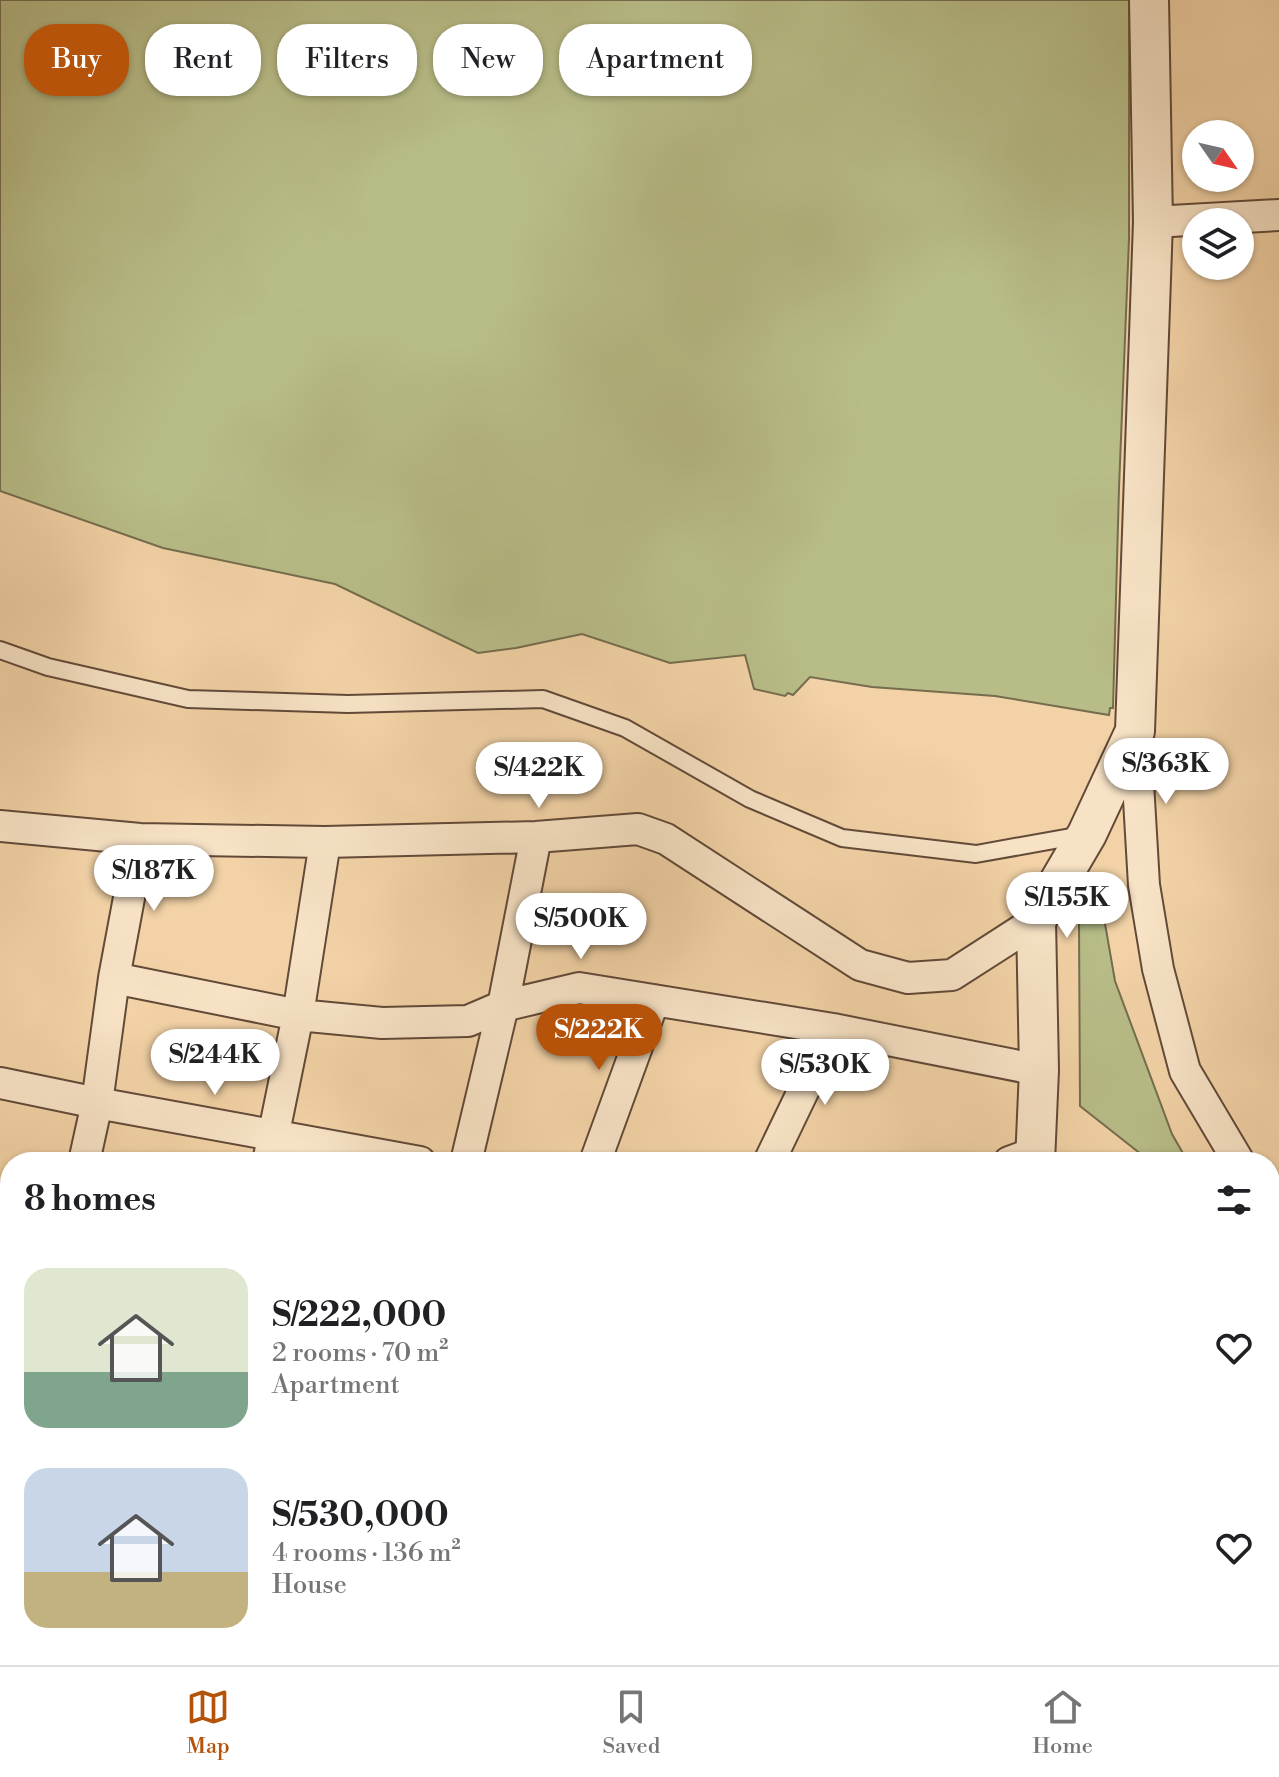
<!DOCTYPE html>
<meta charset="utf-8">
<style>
:root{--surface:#fff;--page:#f2f2f2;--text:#202124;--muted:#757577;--line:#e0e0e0;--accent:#b45309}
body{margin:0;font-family:"Libre Bodoni",serif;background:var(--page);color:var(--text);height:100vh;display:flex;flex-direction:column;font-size:30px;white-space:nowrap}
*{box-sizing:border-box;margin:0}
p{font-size:26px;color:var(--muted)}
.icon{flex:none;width:44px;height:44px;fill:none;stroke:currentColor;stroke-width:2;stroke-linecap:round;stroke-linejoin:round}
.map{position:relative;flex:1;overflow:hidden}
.side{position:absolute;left:0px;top:1152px;width:1280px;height:514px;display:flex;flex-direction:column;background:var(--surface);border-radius:32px 32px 0 0;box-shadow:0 2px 6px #0004}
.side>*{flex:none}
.hud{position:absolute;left:24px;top:24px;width:800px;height:72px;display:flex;gap:16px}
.needle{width:52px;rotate:124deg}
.controls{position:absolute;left:1182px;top:120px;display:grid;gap:16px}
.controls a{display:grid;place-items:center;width:72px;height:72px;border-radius:50%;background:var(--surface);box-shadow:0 2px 6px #0004;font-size:40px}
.price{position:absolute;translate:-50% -68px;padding:0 18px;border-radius:28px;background:#fff;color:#222;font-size:26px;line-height:52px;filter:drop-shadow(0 2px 4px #0008)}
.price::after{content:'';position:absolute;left:50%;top:48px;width:24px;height:18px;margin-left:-12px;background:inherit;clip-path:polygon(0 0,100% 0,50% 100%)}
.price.active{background:var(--accent);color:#fff}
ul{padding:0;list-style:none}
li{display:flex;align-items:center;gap:24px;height:200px;padding:0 24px}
li span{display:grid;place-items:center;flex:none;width:224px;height:160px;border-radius:24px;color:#555}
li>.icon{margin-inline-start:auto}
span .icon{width:96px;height:96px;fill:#fffc;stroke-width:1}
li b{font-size:34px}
h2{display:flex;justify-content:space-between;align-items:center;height:96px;padding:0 24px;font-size:34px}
.pill{padding:0 28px;border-radius:32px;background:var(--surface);box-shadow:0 2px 6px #0004;font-size:28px;line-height:72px}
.pill.active{background:var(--accent);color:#fff}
.dock{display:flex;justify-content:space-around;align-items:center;height:112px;border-top:2px solid var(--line);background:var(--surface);font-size:22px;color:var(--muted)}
.dock a{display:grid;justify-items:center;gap:4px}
.dock .active{color:var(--accent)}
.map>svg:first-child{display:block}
.green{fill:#b8bd88;stroke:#756d4e;stroke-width:2}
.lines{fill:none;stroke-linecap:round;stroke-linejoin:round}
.service-casing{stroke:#624a39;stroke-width:20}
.minor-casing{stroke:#624a39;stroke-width:34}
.tertiary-casing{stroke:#624a39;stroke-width:42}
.service{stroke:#f7e2c5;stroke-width:16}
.minor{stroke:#f7e2c5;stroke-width:30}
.tertiary{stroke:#f7e2c5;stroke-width:38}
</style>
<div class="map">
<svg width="1279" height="1665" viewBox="0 0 1279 1665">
<rect width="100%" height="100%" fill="#f2d2a6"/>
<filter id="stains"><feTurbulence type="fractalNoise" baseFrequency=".0025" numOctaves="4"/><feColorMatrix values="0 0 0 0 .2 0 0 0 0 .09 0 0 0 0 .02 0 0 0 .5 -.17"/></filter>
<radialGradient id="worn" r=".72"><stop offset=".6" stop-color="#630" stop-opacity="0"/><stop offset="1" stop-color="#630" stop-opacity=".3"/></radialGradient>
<path class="green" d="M0,0H1129V239L1119,488L1113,708H1110L1109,715L995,696L872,687L810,677L793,695L788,693L785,696L754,689L745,655L670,663L582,634L516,648L478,653L335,584L163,548L0,491Z
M1104,918L1115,981L1172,1134L1188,1162H1151L1080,1106L1079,922Z"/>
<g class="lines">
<g class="service-casing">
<path id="service" d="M0,650L48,667L188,699L348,704L543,699L625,728L750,799L842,838L976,854L1082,835"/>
</g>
<g class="minor-casing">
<path id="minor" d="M1153,222L1279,215
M1135,731L1144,885L1158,969L1185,1071L1239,1162
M0,826L140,839L325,842L536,837L638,829L666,839L860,965L908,978L952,975L1036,921
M114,978L298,1015L382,1023L468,1021L503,1006L579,988L833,1029L1039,1070
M0,1083L97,1103L420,1162
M84,1162L97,1103L114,978L140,839
M268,1162L298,1015L325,842
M466,1162L503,1006L536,837
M595,1162L654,1000
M769,1162L833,1029
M1009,1162L1034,1153
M1270,1201L1279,1210
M0,1291L10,1292
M1270,1307L1279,1315
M1270,1461L1279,1469
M0,1537L10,1539
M1270,1620L1279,1627
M628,1656L630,1665
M874,1656L877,1665
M1123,1656L1133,1665
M14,1665L16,1656
M195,1665L197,1656
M334,1665L338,1656
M434,1665L438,1656
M741,1665L751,1656"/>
</g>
<g class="tertiary-casing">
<path id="tertiary" d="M1035,1162L1039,1070L1036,921L1087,834L1135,731L1153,222L1149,0
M1036,1656V1665"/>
</g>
<use href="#service" class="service"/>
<use href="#minor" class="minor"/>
<use href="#tertiary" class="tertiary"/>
</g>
<rect width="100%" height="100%" filter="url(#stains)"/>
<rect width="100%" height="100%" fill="url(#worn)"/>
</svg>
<div class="controls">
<a><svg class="needle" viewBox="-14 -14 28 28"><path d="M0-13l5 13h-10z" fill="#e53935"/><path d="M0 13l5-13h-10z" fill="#757577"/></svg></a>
<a><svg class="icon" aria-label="layers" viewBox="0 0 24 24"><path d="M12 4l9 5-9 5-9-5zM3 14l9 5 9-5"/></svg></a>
</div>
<b class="price" style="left:1166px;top:806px">S/363K</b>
<b class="price" style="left:539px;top:810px">S/422K</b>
<b class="price" style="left:154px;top:913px">S/187K</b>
<b class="price" style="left:1067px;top:940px">S/155K</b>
<b class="price" style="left:581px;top:961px">S/500K</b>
<b class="price active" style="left:599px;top:1072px">S/222K</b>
<b class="price" style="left:215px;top:1097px">S/244K</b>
<b class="price" style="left:825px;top:1107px">S/530K</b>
<div class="hud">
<a class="pill active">Buy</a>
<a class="pill">Rent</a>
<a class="pill">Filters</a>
<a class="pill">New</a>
<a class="pill">Apartment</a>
</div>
<section class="side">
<h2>8 homes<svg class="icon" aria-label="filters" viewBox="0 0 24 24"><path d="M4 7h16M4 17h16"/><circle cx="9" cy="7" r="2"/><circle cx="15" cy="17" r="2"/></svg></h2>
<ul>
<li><span style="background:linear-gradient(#dfe7d0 65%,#7fa58c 0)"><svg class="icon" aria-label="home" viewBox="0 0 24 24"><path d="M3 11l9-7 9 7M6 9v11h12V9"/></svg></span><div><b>S/222,000</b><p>2 rooms · 70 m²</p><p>Apartment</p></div><svg class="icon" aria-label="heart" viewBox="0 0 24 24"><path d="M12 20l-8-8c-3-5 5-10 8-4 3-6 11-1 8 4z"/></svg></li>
<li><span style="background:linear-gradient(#c9d6e8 65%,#c2b280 0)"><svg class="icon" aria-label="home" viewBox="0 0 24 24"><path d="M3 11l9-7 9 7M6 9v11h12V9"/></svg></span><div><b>S/530,000</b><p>4 rooms · 136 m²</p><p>House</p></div><svg class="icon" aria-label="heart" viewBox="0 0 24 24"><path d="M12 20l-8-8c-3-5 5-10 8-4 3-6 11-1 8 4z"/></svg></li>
</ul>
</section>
</div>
<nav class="dock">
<a class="active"><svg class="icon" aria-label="map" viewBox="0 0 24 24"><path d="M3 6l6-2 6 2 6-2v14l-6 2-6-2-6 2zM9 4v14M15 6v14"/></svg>Map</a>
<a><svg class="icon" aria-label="saved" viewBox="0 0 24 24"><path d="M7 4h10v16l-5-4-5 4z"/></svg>Saved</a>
<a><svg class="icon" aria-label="home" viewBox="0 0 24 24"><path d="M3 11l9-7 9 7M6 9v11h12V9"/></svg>Home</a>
</nav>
